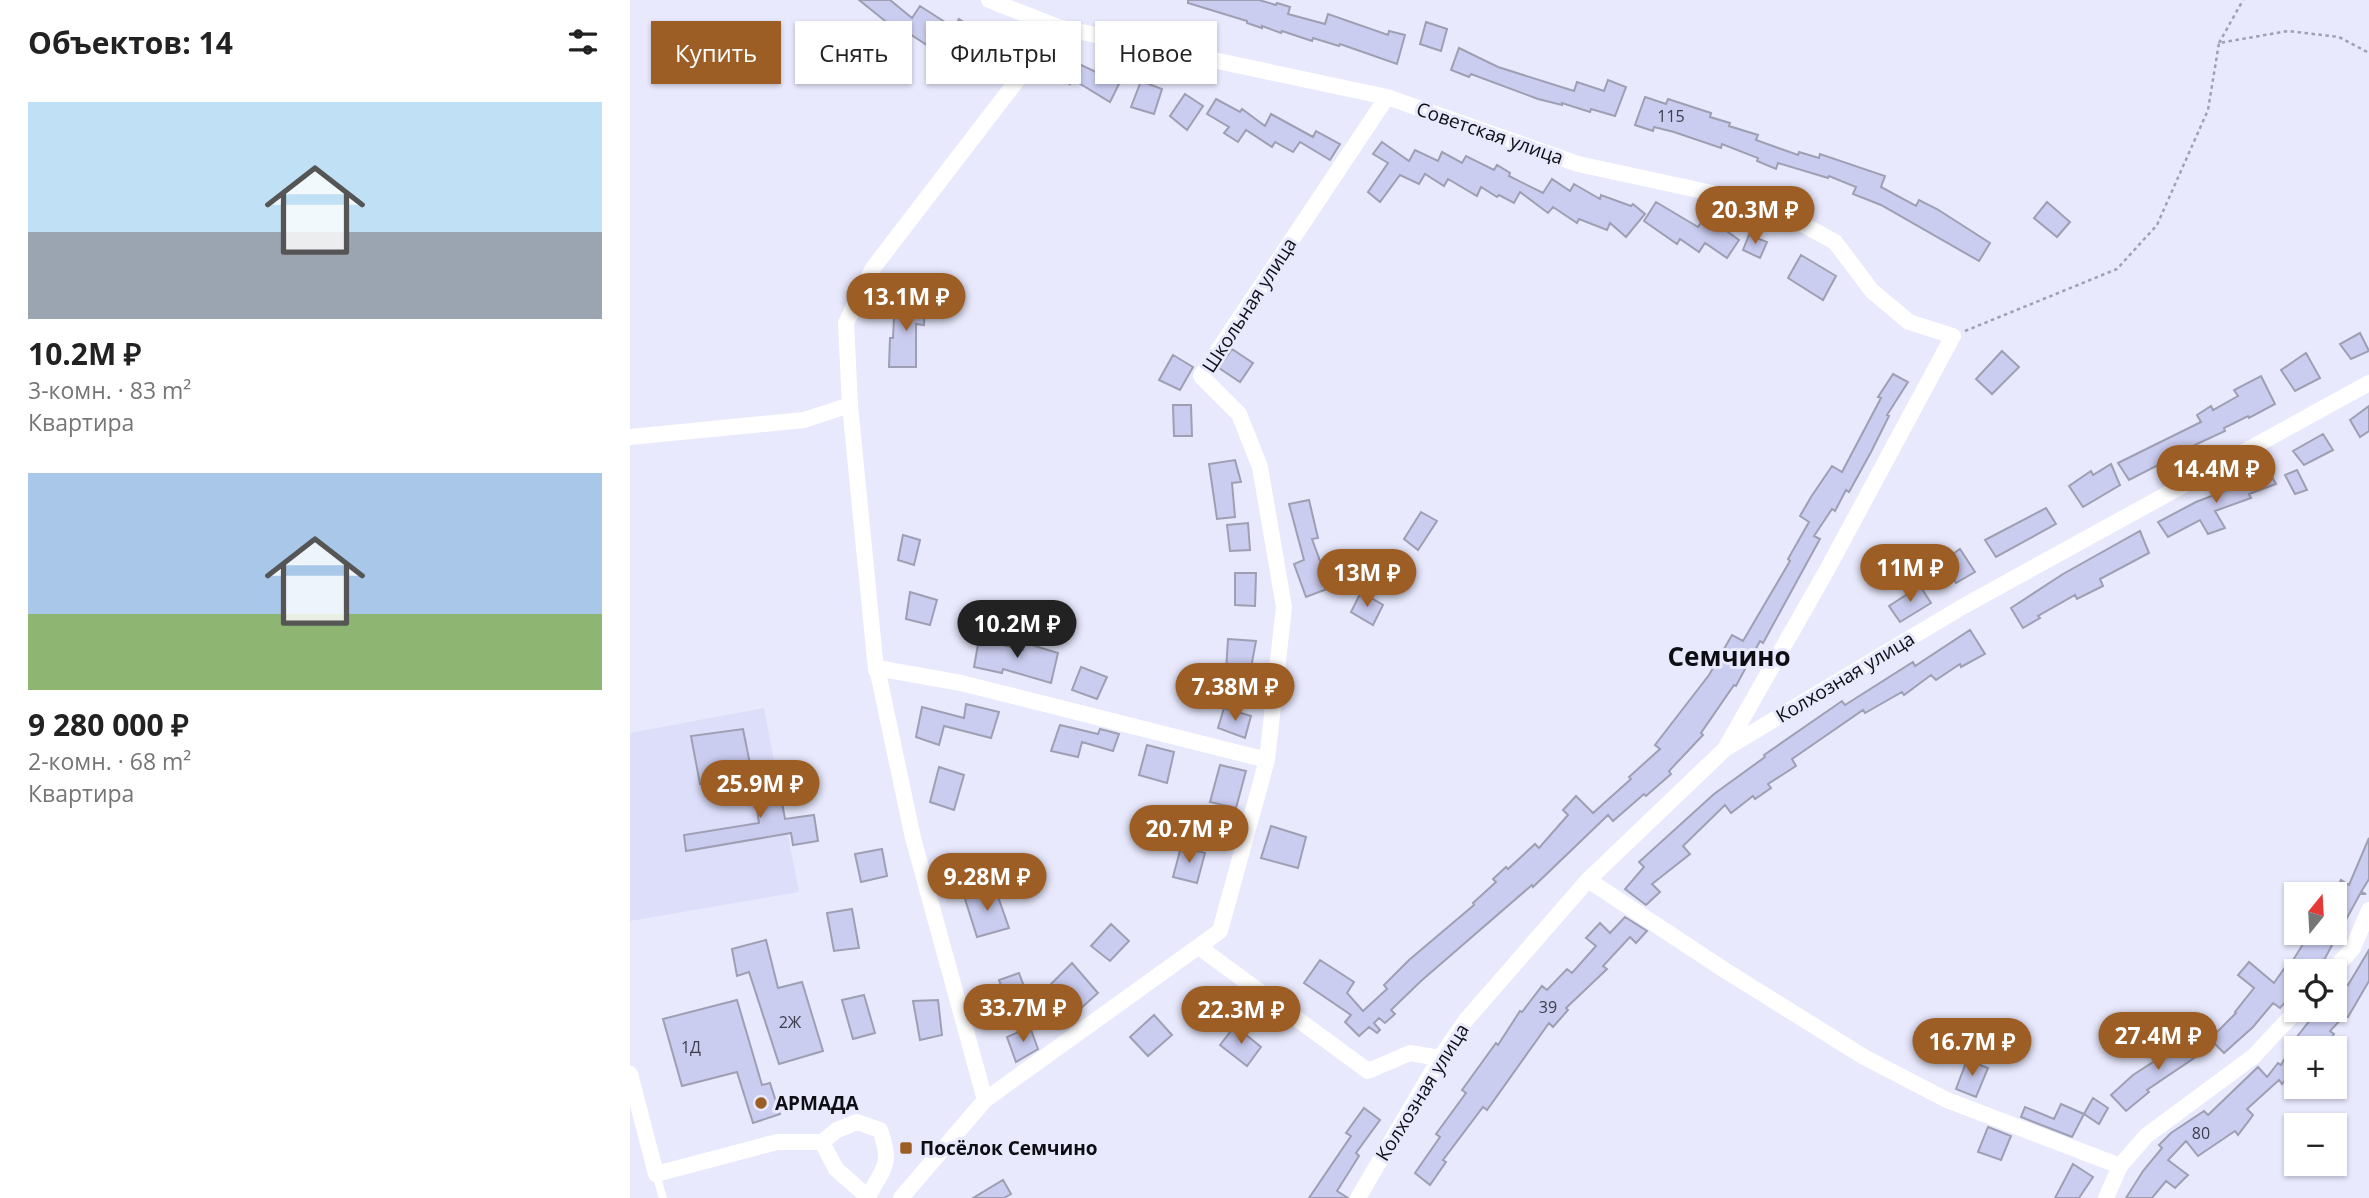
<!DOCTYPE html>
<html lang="ru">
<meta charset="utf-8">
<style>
:root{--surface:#fff;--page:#f6f6f6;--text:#222;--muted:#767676;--accent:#9d5e26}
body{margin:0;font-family:"Open Sans",sans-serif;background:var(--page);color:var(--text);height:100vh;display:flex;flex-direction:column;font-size:26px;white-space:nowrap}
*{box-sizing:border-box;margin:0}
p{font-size:23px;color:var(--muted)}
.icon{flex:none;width:38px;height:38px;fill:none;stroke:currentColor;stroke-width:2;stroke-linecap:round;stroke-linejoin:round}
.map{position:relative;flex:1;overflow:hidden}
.details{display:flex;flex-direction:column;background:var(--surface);width:630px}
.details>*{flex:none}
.guide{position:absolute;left:21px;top:21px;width:665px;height:63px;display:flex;gap:14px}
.needle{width:46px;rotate:18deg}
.controls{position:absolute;left:1654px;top:882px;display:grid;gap:14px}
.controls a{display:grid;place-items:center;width:63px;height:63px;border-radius:0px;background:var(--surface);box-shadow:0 2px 5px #0004;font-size:35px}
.price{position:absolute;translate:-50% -60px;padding:0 16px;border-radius:24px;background:var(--accent);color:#fff;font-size:23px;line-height:46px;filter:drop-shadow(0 2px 4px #0008)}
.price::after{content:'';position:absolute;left:50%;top:42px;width:21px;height:16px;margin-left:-10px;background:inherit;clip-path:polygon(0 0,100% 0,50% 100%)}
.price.active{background:#222;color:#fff}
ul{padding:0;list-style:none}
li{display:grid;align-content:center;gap:14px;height:371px;padding:0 28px}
li span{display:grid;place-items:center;height:217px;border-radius:0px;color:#555}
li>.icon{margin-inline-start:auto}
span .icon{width:126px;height:126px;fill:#fffc;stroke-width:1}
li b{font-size:30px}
h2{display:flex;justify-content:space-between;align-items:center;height:84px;padding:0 28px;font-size:30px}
.chip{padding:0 24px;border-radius:0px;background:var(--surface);box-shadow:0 2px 5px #0004;font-size:24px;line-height:63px}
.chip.active{background:var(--accent);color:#fff}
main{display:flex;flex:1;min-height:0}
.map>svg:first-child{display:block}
.built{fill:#dddefa}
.building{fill:#cbcdf0;stroke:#9e9fb2;stroke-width:2}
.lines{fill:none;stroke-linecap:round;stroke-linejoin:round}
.path{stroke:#9fa0b0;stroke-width:2.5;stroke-dasharray:3.5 3.5;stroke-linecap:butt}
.lane{stroke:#fff;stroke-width:8}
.street{stroke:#fff;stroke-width:16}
.poi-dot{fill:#9d5e26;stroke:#e8e9fd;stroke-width:2.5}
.labels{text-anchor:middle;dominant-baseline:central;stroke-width:6;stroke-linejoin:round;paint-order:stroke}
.number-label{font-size:16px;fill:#3c3d4b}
.street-label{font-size:19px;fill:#0d0d14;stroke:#e8e9fd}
.poi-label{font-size:19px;font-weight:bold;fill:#0d0d14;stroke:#e8e9fd;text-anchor:start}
.district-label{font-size:26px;font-weight:bold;fill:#0d0d14;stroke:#e8e9fd}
</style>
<main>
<section class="details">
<h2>Объектов: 14<svg class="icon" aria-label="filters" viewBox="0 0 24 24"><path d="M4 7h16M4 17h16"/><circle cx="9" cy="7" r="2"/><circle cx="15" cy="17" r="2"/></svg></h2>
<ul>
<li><span style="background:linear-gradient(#bfe0f5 60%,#9aa5b1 0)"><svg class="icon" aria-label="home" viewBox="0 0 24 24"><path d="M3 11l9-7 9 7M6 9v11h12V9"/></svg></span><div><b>10.2M ₽</b><p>3-комн. · 83 m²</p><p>Квартира</p></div></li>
<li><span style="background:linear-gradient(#a9c7e8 65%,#8fb573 0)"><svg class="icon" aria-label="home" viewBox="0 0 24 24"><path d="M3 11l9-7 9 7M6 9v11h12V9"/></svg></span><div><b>9 280 000 ₽</b><p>2-комн. · 68 m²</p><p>Квартира</p></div></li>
</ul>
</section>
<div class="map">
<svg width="1739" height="1198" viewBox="0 0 1739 1198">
<rect width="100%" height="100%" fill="#e8e9fd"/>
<path class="built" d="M134,708L169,892L0,921V733Z"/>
<path class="building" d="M229,0H260L282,18L290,6L318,24L303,49L266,25L264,28Z
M558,0H629L646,5L647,3L660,7L658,14L695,24L698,14L758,35L759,31L775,35L767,64L710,44L709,46L683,38L682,41L652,31L651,33L632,26V28L617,23V21L558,3Z
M329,19L359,38L364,29L383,42L385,39L399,48L382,70L364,59L361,63L348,55L350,52L320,34Z
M796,22L817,29L811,51L790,44Z
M829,48L868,67L944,91L947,82L974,91L978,80L996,87L985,116L961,109L960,112L932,103V105L908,99L841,74L839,77L821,70Z
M432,56L468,73L472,66L493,76L480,102L442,79L440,84L421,74Z
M511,81L532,89L524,114L501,107Z
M555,94L573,106L557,130L540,116Z
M1015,97L1036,104L1038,99L1081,113L1080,117L1100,123L1099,126L1128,135L1126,140L1168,155L1169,152L1189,158L1190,154L1255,176L1251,187L1286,206L1289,200L1307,209L1360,243L1349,261L1251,205L1223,194L1226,187L1199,176L1198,178L1148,163L1146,169L1127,161L1128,158L1092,144L1091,148L1044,132L1024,127L1023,131L1005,125Z
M586,99L610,112L612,109L635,126L641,114L683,137L686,131L710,144L700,160L670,142L663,152L645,142L642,147L616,130L608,142L594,133L599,127L577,114Z
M752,142L779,161L785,150L808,161L812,152L832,163L836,156L864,170L867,165L880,173L879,176L913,193L922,179L940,191L944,184L970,199L971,195L1001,206L1003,204L1015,214L996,237L980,223L977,230L949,219L947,223L923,207L918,213L890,192L884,203L869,195L867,197L851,187L847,196L818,179L814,186L795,174L789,184L770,175L750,202L738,192L758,163L743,154Z
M1026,202L1068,227L1073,220L1089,231L1091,227L1109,240L1097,258L1075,243L1069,252L1050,239L1047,244L1014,221Z
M1417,202L1440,222L1427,237L1404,218Z
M1119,235L1137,242L1130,258L1113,250Z
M1171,255L1206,276L1193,300L1158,278Z
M265,300L295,301L294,325L286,324V367H259L260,338H263Z
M1730,333L1739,351L1721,359L1710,344Z
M602,349L623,363L610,382L589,368Z
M1372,351L1389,367L1362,394L1346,379Z
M1676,353L1690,378L1665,391L1651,370Z
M543,355L563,367L550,390L529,380Z
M1263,374L1278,382L1257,415L1259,416L1241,452L1219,492L1216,490L1205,511L1202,509L1184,536L1190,539L1133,643L1130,641L1106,686L1104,685L1071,733L1073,735L1039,771L1041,774L1016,796L1014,794L983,821L978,815L903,887L902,885L791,981L761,1010L765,1014L755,1023L749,1018L744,1023L750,1030L747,1033L739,1027L729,1036L715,1022L721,1015L674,983L690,960L724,982L717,993L733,1011L757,989L754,985L779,960L844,905L843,903L866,882L863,879L876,867L878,869L905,844L909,848L938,815L933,810L946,796L963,813L1001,779L999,777L1030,749L1025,745L1079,675L1102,635L1113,641L1160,561L1158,559L1179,522L1170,516L1181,497L1202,466L1212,472L1251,398L1248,397Z
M1631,376L1645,404L1619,418L1618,416L1594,428L1595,431L1537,458L1538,460L1499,480L1488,463L1571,422L1567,415L1581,406L1583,410L1608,396L1604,390Z
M543,405H561L562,436H544Z
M1739,406V431L1730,437L1720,420Z
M1693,434L1703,450L1674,465L1663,451Z
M605,460L611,482L602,483L605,517L587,519L579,464Z
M1481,464L1490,485L1453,507L1439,486L1461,471L1463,475Z
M1637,468L1646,484L1619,494L1621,498L1585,511L1595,528L1578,534L1570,520L1538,537L1528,522L1566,502L1597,490L1596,487Z
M1667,470L1677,490L1665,494L1655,475Z
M679,500L688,538L682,539L700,588L676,597L664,564L674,560L659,504Z
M1416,508L1426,524L1366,557L1355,540Z
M791,512L807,521L788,550L774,539Z
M618,523L620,550L600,551L597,525Z
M1510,531L1519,553L1470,579L1473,586L1447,599L1445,595L1408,616L1410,618L1393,628L1381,608L1433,574Z
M273,535L290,540L284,565L268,560Z
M1330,549L1345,572L1326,583L1313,561Z
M605,573H626L625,606L605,605Z
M1290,586L1301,603L1270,622L1259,606Z
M280,592L307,600L300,625L276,619Z
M731,592L753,605L743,625L721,612Z
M1340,630L1355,654L1331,667L1330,664L1306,680L1301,675L1274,695L1272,692L1235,713L1233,710L1162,759L1166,766L1138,784L1141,788L1125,799L1123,796L1101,813L1095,805L1053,846L1060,854L1022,884L1030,892L1016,905L995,889L1014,867L1009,862L1084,794L1135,757L1134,755L1212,701L1215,705L1283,662L1285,666Z
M349,639L393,650L395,643L428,653L421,683L373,669L372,673L344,667Z
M598,639L626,641L621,668H624V690L595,687Z
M451,667L477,677L467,699L442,690Z
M336,704L369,712L361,738L314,726L309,745L286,737L292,707L334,718Z
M594,708L621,716L615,738L588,728Z
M430,725L468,734L470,729L489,734L483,751L452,742L448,757L421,751Z
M113,729L122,774L70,784L61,736Z
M517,745L544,752L537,783L509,775Z
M590,765L616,771L606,808L580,802Z
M309,767L334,775L324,810L300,802Z
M146,770L155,819L184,815L188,841L163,845L161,833L56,851L54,835L129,823L122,774Z
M641,826L676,837L668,868L631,858Z
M1739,838V879L1731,892L1736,894H1730L1688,971H1666V990L1650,1008L1643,1003L1623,1027L1594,1053L1580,1039L1606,1013L1605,1012L1624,988L1608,975L1619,962L1644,983L1658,963L1660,965L1680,933H1704V909L1713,894H1703L1711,880L1719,885Z
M551,847L575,853L567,883L543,877Z
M252,849L257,876L231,882L225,854Z
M365,888L379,928L347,937L335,899Z
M222,909L229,948L204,951L197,913Z
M995,917L1017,931L1006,943L1000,937L973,966L977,969L936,1008L938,1010L923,1027L919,1023L857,1110L853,1107L813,1160L816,1162L800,1185L785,1173L810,1137L806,1134L836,1093L832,1090L866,1043L868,1045L890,1011L892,1012L912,986L917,990L937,969L942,973L966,946L956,938L970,923L980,933Z
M481,924L499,941L480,961L461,946Z
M136,940L148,988L172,982L193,1051L149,1064L119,972L107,976L102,949Z
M1739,950V981L1718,1017L1715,1015L1700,1031L1704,1034L1696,1046L1688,1040L1682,1048H1666V1066L1652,1084L1649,1080L1617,1109L1623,1115L1608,1135L1605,1131L1568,1156L1556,1141L1538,1160L1558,1175L1545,1188L1536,1181L1522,1198H1496L1513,1171L1532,1148L1529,1145L1541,1133L1574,1111L1578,1115L1628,1067L1637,1077L1648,1063L1651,1065L1666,1038L1684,1015L1690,1010H1704V1000L1715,983L1718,985Z
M442,963L468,993L440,1018L416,989Z
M389,973L399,1000L378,1007L369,980Z
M234,995L245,1033L223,1039L212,1000Z
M107,1000L132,1085L140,1083L150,1114L123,1123L107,1072L52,1086L33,1019Z
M308,1000L312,1035L290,1040L283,1001Z
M524,1015L542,1035L518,1056L500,1037Z
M605,1026L631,1047L617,1066L590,1045Z
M400,1027L408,1049L386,1062L377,1037Z
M1568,1033L1579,1048L1517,1090L1519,1092L1496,1111L1481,1095L1503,1075Z
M1337,1060L1358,1068L1346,1097L1326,1089Z
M1463,1098L1478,1108L1469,1124L1454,1114Z
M1431,1104L1454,1114L1442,1137L1391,1117L1395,1107L1424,1119Z
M734,1108L750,1120L726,1153L729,1156L707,1191L718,1198H679L721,1136L716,1133Z
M1358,1127L1381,1136L1371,1160L1348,1152Z
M1443,1164L1463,1177L1449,1198H1425Z
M373,1180L381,1194L374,1198H343Z"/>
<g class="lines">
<path class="path" d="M1589,43L1613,0
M1335,331L1487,269L1527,225L1578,110L1589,43L1658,31L1709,37L1739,53"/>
<path class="lane" d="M26,1174L33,1198"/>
<path class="street" d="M359,0L428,27L757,97L948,164L1138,205L1205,242L1242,291L1279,322L1323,336L1197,570L1095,749
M0,437L174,420L220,405
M247,668L331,683L637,760
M958,880L1096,971L1234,1057L1317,1100L1490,1166
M569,947L738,1071L780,1053L810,1058
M1702,971L1723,948L1739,910
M0,1074L26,1174L147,1142H192
M355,1100L283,838L247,668L246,670L220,405L216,323L243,268L428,27
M192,1142L207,1130L227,1122L250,1130C262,1163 255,1167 238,1196
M192,1142L206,1169L239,1198
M271,1198L355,1100L590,931L637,760L654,607L630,467L609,414L571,376L757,97
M728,1198L810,1058L836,1020L958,880L1095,749L1332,607L1739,383
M1476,1198L1490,1166L1516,1136L1624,1056L1667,1010"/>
</g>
<g class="poi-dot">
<circle cx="131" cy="1103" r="7"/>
<rect x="269" y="1141" width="14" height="14" rx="3.5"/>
</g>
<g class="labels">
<g class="number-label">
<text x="1041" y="116">115</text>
<text x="918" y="1007">39</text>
<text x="160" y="1022">2Ж</text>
<text x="61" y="1047">1Д</text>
<text x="1571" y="1133">80</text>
</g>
<g class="street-label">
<text transform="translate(860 133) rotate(19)">Советская улица</text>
<text transform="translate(619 305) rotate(-57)">Школьная улица</text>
<text transform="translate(1215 677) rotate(-31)">Колхозная улица</text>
<text transform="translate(792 1092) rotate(-58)">Колхозная улица</text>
</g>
<g class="poi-label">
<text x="145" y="1103">АРМАДА</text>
<text x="290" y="1148">Посёлок Семчино</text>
</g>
<g class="district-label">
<text x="1099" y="656">Семчино</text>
</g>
</g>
</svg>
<div class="controls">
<a><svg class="needle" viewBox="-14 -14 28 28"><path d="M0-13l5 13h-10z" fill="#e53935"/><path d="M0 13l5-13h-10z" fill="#767676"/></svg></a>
<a><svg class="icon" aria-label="locate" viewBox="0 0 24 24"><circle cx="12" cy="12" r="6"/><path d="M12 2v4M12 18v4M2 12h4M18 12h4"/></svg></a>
<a>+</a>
<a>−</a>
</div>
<b class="price" style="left:1125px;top:246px">20.3M ₽</b>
<b class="price" style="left:276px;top:333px">13.1M ₽</b>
<b class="price" style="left:1586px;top:505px">14.4M ₽</b>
<b class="price" style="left:1280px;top:604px">11M ₽</b>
<b class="price" style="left:737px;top:609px">13M ₽</b>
<b class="price active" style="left:387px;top:660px">10.2M ₽</b>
<b class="price" style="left:605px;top:723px">7.38M ₽</b>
<b class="price" style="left:130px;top:820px">25.9M ₽</b>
<b class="price" style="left:559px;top:865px">20.7M ₽</b>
<b class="price" style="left:357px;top:913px">9.28M ₽</b>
<b class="price" style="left:393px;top:1044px">33.7M ₽</b>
<b class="price" style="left:611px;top:1046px">22.3M ₽</b>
<b class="price" style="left:1528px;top:1072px">27.4M ₽</b>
<b class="price" style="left:1342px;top:1078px">16.7M ₽</b>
<div class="guide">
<a class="chip active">Купить</a>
<a class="chip">Снять</a>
<a class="chip">Фильтры</a>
<a class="chip">Новое</a>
</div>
</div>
</main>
